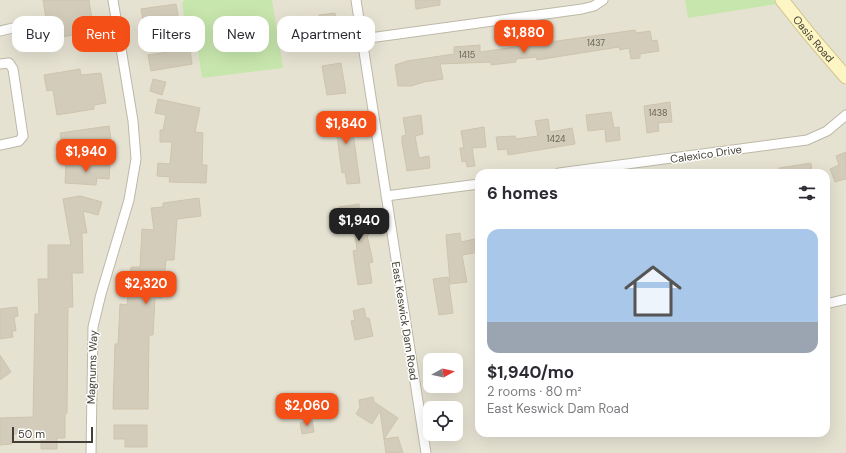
<!DOCTYPE html>
<meta charset="utf-8">
<style>
:root{--surface:#fff;--page:#f7f7f7;--text:#2b2b33;--muted:#7c7c81;--line:#e1e1e2;--accent:#f54f18}
body{margin:0;font-family:"DM Sans",sans-serif;background:var(--page);color:var(--text);height:100vh;display:flex;flex-direction:column;font-size:15px;white-space:nowrap}
*{box-sizing:border-box;margin:0}
p{font-size:13px;color:var(--muted)}
.icon{flex:none;width:22px;height:22px;fill:none;stroke:currentColor;stroke-width:2;stroke-linecap:round;stroke-linejoin:round}
.map{position:relative;flex:1;overflow:hidden}
.details{position:absolute;left:475px;top:169px;width:355px;height:268px;display:flex;flex-direction:column;background:var(--surface);border-radius:12px;box-shadow:0 4px 16px #0002}
.details>*{flex:none}
.guide{position:absolute;left:12px;top:16px;width:380px;height:36px;display:flex;gap:8px}
.needle{width:26px;rotate:82deg}
.controls{position:absolute;left:423px;top:353px;display:grid;gap:8px}
.controls a{display:grid;place-items:center;width:40px;height:40px;border-radius:8px;background:var(--surface);box-shadow:0 4px 16px #0002;font-size:20px}
.scale{position:absolute;left:12px;bottom:10px;width:81px;box-sizing:border-box;padding-left:4px;border:2px solid #443f34;border-top:0;font-size:11px;line-height:14px;white-space:nowrap;color:#443f34;-webkit-text-stroke:3px #fff;paint-order:stroke}
.price{position:absolute;translate:-50% -34px;padding:0 9px;border-radius:8px;background:var(--accent);color:#fff;font-size:13px;line-height:26px;filter:drop-shadow(0 1px 2px #0008)}
.price::after{content:'';position:absolute;left:50%;top:24px;width:12px;height:9px;margin-left:-6px;background:inherit;clip-path:polygon(0 0,100% 0,50% 100%)}
.price.active{background:#222;color:#fff}
ul{padding:0;list-style:none}
li{display:grid;align-content:center;gap:8px;height:212px;padding:0 12px}
li+li{border-top:1px solid var(--line)}
li span{display:grid;place-items:center;height:124px;border-radius:12px;color:#555}
li>.icon{margin-inline-start:auto}
span .icon{width:72px;height:72px;fill:#fffc;stroke-width:1}
li b{font-size:17px}
h2{display:flex;justify-content:space-between;align-items:center;height:48px;padding:0 12px;font-size:17px}
.chip{padding:0 14px;border-radius:12px;background:var(--surface);box-shadow:0 4px 16px #0002;font-size:14px;line-height:36px}
.chip.active{background:var(--accent);color:#fff}
.map>svg:first-child{display:block}
.residential{fill:#e6e2d2;fill-rule:evenodd}
.green{fill:#c7e6ad}
.building{fill:#d3ccba;stroke:#cec4ad}
.lines{fill:none;stroke-linecap:round;stroke-linejoin:round}
.minor-casing{stroke:#bdb8a7;stroke-width:11}
.secondary-casing{stroke:#d1c795;stroke-width:15}
.minor{stroke:#fff;stroke-width:9}
.secondary{stroke:#fdf5c3;stroke-width:13}
.labels{text-anchor:middle;dominant-baseline:central;stroke-width:3;stroke-linejoin:round;paint-order:stroke}
.number-label{font-size:9px;fill:#686256}
.street-label{font-size:11px;fill:#443f34;stroke:#fff}
</style>
<div class="map">
<svg width="846" height="453" viewBox="0 0 846 453">
<rect width="100%" height="100%" fill="#f2efe4"/>
<path class="residential" d="M0,0H846V453H0ZM479,173H826V433H479ZM430,360H456V386H430ZM430,408H456V434H430Z"/>
<path class="green" d="M184,0H272L283,68L202,78L197,44L189,46L182,4Z
M685,0H774L777,4L688,18Z"/>
<path class="building" d="M43,0H89L93,26L74,29L75,35L38,40L36,26L47,24Z
M415,0H440V5L416,9Z
M176,4L184,50L190,49L192,64L151,71L148,55L168,52L163,17L143,20L141,9Z
M335,13L339,45L324,47L319,15Z
M635,30L636,33L650,31L652,41L657,40L659,51L640,54V58L631,59L629,48L620,50L619,47L537,60L536,57L516,59V62L491,65V62L440,64L443,79L424,82L411,86H398L395,65L407,61L454,54V47L480,45V52Z
M341,63L346,93L327,95L322,66Z
M80,69L81,75L101,73L106,103L94,105V109L57,115L53,90L47,91L44,75Z
M153,79L166,82L162,95L150,91Z
M158,99L200,108L195,132L203,133L202,165H207L206,183L169,182L170,177L157,176L158,163L170,164L172,142H160V130H163L166,115L155,113Z
M670,102L672,122L658,123L659,131L647,133L644,106Z
M350,111L360,183L347,184L345,172L342,173L336,128L331,129L329,114Z
M611,112L614,128L619,127L620,140L606,142L605,129L588,131L586,115Z
M421,115L423,134L415,136L419,158L429,156L430,168L407,171L402,142V136L406,135L403,118Z
M548,119L550,132L572,128L575,144L508,155L507,149L498,150L496,137L515,136L516,139L538,136L535,121Z
M109,126L111,140L100,142V145L63,151L60,133Z
M484,127L486,147L472,148L475,166L467,167L466,161L462,162L460,148H464L461,131Z
M846,152V180L845,179L835,182L830,169L839,165L836,156Z
M66,163L110,165L109,179L97,178L96,185L65,183Z
M811,163L812,173H779V168Z
M80,196L102,202L98,215L83,211L87,233H82L83,273H72L73,307H68L67,413L65,414V438H57V449H41V438H33V434H12V444L0,445V418L33,417L35,314H39L38,279H48V245H71L63,199Z
M199,198L201,216L177,219L174,260H166L162,298H155L153,335H149L148,409H113L115,344H118L120,304L127,305L131,267H140L142,229L154,230L151,208L163,207V203Z
M359,204L361,224L367,223L369,235H367L373,262L369,263L372,283L358,285L353,251L357,250L354,226L342,228L339,207Z
M460,233L461,242L479,238V252L462,255L467,282L450,284L446,235Z
M448,277L453,313L439,315L433,279Z
M17,307L18,316L14,317L16,331H12L13,337L0,339V309Z
M364,308L366,318H369L373,336L355,340L351,321L355,320L353,311Z
M0,355L11,372L0,380Z
M373,397L374,402L398,418L384,439L398,437L403,453H386L380,411L372,424L356,414L360,407L359,400Z
M312,420L314,432L302,434L300,423Z
M114,425H147V447H125V439H114Z"/>
<g class="lines">
<g class="minor-casing">
<path id="minor" d="M356,0L426,453
M0,31L13,28
M362,39L582,9L594,6L603,0
M0,64L9,63L13,69L23,136L19,141L0,145
M559,173L807,140L827,131L846,115
M386,196L479,184
M826,304L846,299
M91,453L93,327L101,294L129,200L136,159L133,121L113,0"/>
</g>
<g class="secondary-casing">
<g id="secondary">
<path id="s1" d="M782,0L809,34L846,77"/>
</g>
</g>
<use href="#minor" class="minor"/>
<use href="#secondary" class="secondary"/>
</g>
<g class="labels">
<g class="number-label">
<text x="596" y="43">1437</text>
<text x="467" y="55">1415</text>
<text x="658" y="113">1438</text>
<text x="556" y="139">1424</text>
</g>
<g class="street-label">
<text stroke="none"><textPath href="#s1" startOffset="50">Oasis Road</textPath></text>
<text transform="translate(706 154) rotate(-8)">Calexico Drive</text>
<text transform="translate(405 321) rotate(81)">East Keswick Dam Road</text>
<text transform="translate(92 367) rotate(-88)">Magnums Way</text>
</g>
</g>
</svg>
<div class="controls">
<a><svg class="needle" viewBox="-14 -14 28 28"><path d="M0-13l5 13h-10z" fill="#e53935"/><path d="M0 13l5-13h-10z" fill="#7c7c81"/></svg></a>
<a><svg class="icon" aria-label="locate" viewBox="0 0 24 24"><circle cx="12" cy="12" r="6"/><path d="M12 2v4M12 18v4M2 12h4M18 12h4"/></svg></a>
</div>
<div class="scale">50 m</div>
<b class="price" style="left:524px;top:54px">$1,880</b>
<b class="price" style="left:346px;top:145px">$1,840</b>
<b class="price" style="left:86px;top:173px">$1,940</b>
<b class="price active" style="left:359px;top:242px">$1,940</b>
<b class="price" style="left:146px;top:305px">$2,320</b>
<b class="price" style="left:307px;top:427px">$2,060</b>
<div class="guide">
<a class="chip">Buy</a>
<a class="chip active">Rent</a>
<a class="chip">Filters</a>
<a class="chip">New</a>
<a class="chip">Apartment</a>
</div>
<section class="details">
<h2>6 homes<svg class="icon" aria-label="filters" viewBox="0 0 24 24"><path d="M4 7h16M4 17h16"/><circle cx="9" cy="7" r="2"/><circle cx="15" cy="17" r="2"/></svg></h2>
<ul>
<li><span style="background:linear-gradient(#a9c7e8 75%,#9aa5b1 0)"><svg class="icon" aria-label="home" viewBox="0 0 24 24"><path d="M3 11l9-7 9 7M6 9v11h12V9"/></svg></span><div><b>$1,940/mo</b><p>2 rooms · 80 m²</p><p>East Keswick Dam Road</p></div></li>
</ul>
</section>
</div>
